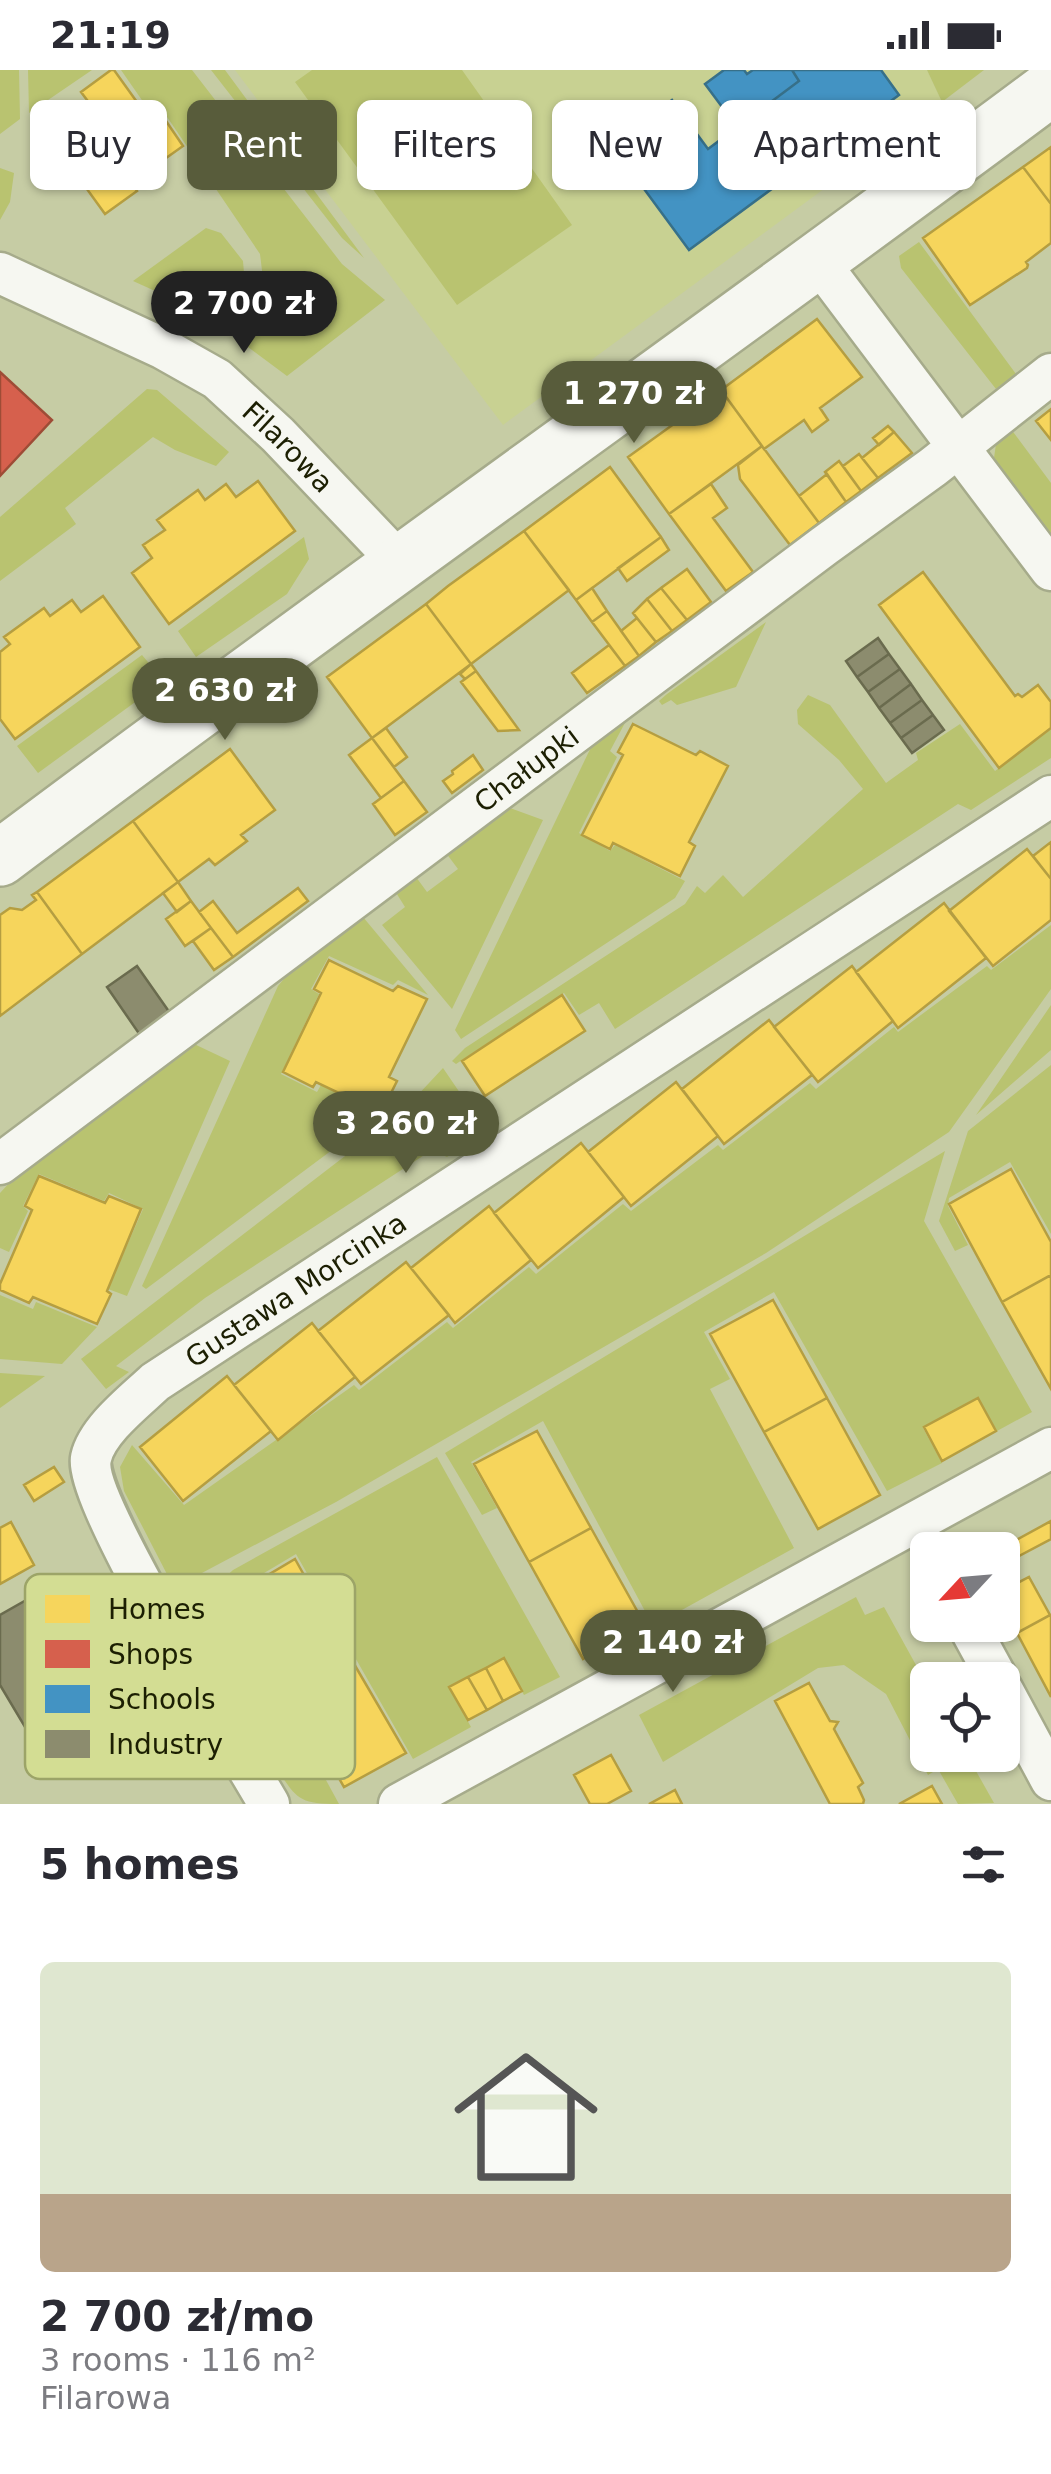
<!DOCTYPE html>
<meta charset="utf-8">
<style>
:root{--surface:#fff;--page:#f7f7f7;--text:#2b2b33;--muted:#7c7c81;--line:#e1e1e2;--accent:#585c3b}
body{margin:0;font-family:"DejaVu Sans",sans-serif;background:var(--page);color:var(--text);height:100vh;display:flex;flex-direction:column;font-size:38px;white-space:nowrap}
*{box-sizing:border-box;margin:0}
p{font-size:32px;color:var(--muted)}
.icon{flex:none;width:55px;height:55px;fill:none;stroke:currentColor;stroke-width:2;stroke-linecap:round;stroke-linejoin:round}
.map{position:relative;height:1734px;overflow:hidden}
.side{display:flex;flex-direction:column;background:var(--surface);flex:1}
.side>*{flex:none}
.hud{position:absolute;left:30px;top:30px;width:992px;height:90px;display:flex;gap:20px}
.needle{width:65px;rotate:244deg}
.tools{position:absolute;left:910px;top:1462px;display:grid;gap:20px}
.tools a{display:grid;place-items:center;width:110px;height:110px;border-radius:15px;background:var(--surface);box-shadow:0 2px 8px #0004;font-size:50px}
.price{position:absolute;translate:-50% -85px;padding:0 22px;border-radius:35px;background:var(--accent);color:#fff;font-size:32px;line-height:65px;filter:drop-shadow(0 2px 5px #0008)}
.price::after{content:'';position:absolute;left:50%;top:60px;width:30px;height:22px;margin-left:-15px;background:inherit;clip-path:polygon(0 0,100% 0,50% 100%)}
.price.current{background:#222;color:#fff}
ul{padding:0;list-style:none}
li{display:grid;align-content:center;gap:20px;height:530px;padding:0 40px}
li+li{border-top:2px solid var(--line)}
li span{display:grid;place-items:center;height:310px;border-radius:15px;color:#555}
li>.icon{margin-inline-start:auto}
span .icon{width:180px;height:180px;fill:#fffc;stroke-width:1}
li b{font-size:42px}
h2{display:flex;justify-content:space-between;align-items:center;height:120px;padding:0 40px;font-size:42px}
.chip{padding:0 35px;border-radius:15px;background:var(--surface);box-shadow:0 2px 8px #0004;font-size:35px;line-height:90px}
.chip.current{background:var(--accent);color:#fff}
.status{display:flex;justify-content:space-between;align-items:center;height:70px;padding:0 50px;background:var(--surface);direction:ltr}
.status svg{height:28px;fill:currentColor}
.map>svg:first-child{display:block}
.built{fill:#c8d192}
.green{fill:#b9c370}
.homes{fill:#f6d55c;stroke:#b59e41;stroke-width:2.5}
.shops{fill:#d6604d;stroke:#9e4c36;stroke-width:2.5}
.schools{fill:#4393c3;stroke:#377089;stroke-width:2.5}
.industry{fill:#8c8c6e;stroke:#6a6b4e;stroke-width:2.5}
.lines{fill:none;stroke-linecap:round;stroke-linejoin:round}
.street-casing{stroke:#a6ab8b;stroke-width:45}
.secondary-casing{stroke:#a6ab8b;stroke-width:60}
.street{stroke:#f6f7f1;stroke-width:40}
.secondary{stroke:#f6f7f1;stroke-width:55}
.labels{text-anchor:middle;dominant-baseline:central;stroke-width:10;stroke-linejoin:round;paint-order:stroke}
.street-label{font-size:28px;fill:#1c1f02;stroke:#d3dd93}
.key{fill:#d3dd93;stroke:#9ca468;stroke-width:2.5}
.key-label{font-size:28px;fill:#1c1f02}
</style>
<div class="status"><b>21:19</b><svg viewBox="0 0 49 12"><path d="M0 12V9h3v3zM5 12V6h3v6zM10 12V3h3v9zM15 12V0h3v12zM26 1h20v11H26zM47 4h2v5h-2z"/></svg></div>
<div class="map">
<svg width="1051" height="1734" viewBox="0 0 1051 1734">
<rect width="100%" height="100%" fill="#c6cca4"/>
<path class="built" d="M235,0H927L942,32L503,355Z"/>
<path class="green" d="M0,0H19L20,49L0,64Z
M28,0H92L29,43Z
M121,0H192L342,194L385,230L287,306L244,274L265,225L260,184L163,41L153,46Z
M211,0H225L364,188L342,168Z
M312,0H462L572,155L457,235L295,12Z
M927,0H984L942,32Z
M0,98L14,103L10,132L0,150Z
M206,158L221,163L243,191L245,215L224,261L175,230L133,211Z
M919,172L1016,304L996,319L901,198L899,186Z
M147,319L157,320L229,382L216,396L175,380L153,367L65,438L76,454L0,511V447Z
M1008,355L1051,413V467L994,388L996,374Z
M304,467L309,489L287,524L196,587L178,561Z
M766,552L736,617L677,635L671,630L662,635L659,631L667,624Z
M142,585L164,611L38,703L17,676Z
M808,625L830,635L886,713L918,690L916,683L960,654L995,701L1051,659V688L971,740L958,734L615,959L599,933L579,945L564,923L456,994L452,991L465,978L685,834L697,816L705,823L723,805L743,827L863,719L839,690L798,654L797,640Z
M627,649L610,681L617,687L579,763L610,781L615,775L685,811L675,828L461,969L455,960L594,671Z
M510,738L543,750L452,939L382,855L405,837L395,821L416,807L427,822L458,799L446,783Z
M363,847L428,925L398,910L393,915L329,886L311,919L319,924L281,1004L317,1022L321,1015L379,1045L146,1219L142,1216L278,916L297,893Z
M1051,855V919L949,1062L766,1183L336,1432L200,1504L170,1510L124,1421L120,1397L132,1375L184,1435L354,1315L359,1320L447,1252L453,1258L529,1197L536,1204L623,1134L631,1141L718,1075L723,1080L810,1013L816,1019L894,957L898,962L987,896L991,900Z
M1051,935V980L976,1045Z
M192,973L230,991L127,1226L108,1219L143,1139L109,1123L104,1131L39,1104L23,1136L28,1141L9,1182L0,1178V1123L12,1110Z
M1051,995V1164L1010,1092L949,1128L948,1136L968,1175L955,1181L939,1151L968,1061Z
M443,998L486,1061L447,1087L432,1080L205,1228L116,1296L129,1302L106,1319L81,1289L401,1043Z
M945,1081L924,1151L1032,1342L997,1361L978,1327L923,1358L942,1393L887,1421L774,1222L704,1262L730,1309L710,1319L794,1478L653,1556L543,1351L471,1392L497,1438L482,1445L445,1383Z
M0,1225L33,1239L36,1232L97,1257L62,1294L0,1289Z
M0,1303L45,1306L0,1338Z
M437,1387L560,1607L524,1625L504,1588L449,1617L471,1657L413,1689L296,1484L229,1524L254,1568L216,1591L183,1529L205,1526L233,1500Z
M856,1527L865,1545L884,1537L927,1615L928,1685H967L994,1733L958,1734L938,1699L928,1705L886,1624L844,1595L818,1598L663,1692L639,1645Z
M308,1677L339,1734C296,1734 297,1728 274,1695Z"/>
<path class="homes" d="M111,0H114L152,53L162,45L183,76L131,113L137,121L105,144L66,90L59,96L36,66L87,30L81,22Z
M1051,77V134L1023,97Z
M1023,97L1051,134V173L1026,192L1028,195L1027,198L970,235L923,168Z
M817,249L862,307L820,338L828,350L812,362L804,350L764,379L721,320Z
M721,320L762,376L669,444L628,387Z
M1051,339V370L1036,351Z
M888,356L894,362L879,375L873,368Z
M894,362L912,383L878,408L862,388Z
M762,376L819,453L790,475L740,409L738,395Z
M859,384L878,408L861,421L843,396Z
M839,391L861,421L846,432L825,402Z
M610,397L661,467L576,530L524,461Z
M827,404L846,432L819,453L799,426Z
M258,411L295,461L169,554L132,503L152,488L143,475L165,460L157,450L198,420L205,430L226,414L236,427Z
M711,414L727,438L713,448L753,502L726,521L669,444Z
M524,461L569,520L471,594L426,534L448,516Z
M661,467L669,480L627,511L618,498Z
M687,499L711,532L687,550L661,518Z
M923,502L1015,626L1018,624L1022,627L1038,615L1051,632V658L999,698L879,535Z
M592,518L607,541L592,552L576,530Z
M661,518L687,550L672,561L647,529Z
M103,526L140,577L15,669L0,649V582L10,574L4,567L44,538L50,546L72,530L81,542Z
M647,529L672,561L656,572L633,543Z
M426,534L471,594L372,668L327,607Z
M607,541L639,586L625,596L592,552Z
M637,548L656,572L639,586L621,561Z
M609,575L625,596L587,623L572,603Z
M471,594L476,601L465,609L460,604Z
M476,601L519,660L498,661L461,612Z
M633,654L696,685L700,681L728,696L689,772L695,776L680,806L613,773L610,779L582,765L623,685L618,682Z
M386,658L407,687L394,697L372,668Z
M372,668L404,711L381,728L349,685Z
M230,679L275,740L241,765L247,771L215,795L209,789L178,812L133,751Z
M473,685L483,700L452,723L443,711L453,704L452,701Z
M404,711L427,742L395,765L373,734Z
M133,751L178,812L82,884L37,822Z
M1051,772V809L1033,786Z
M1027,779L1051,809V850L993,896L949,841Z
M178,812L191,831L177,842L163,823Z
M298,818L308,831L233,887L199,842L213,831L237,863Z
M37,822L82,884L0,946V845L10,838L22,840L36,830L32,825Z
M191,831L211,858L185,876L166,849Z
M944,833L986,888L898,958L856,902Z
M211,858L233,887L214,900L193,871Z
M329,890L393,921L398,916L427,929L389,1007L397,1011L381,1043L316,1012L313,1017L283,1002L321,923L314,919Z
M852,896L893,951L818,1012L774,957Z
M562,925L585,961L485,1026L462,991Z
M769,950L812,1005L724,1074L682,1019Z
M676,1012L718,1066L631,1136L588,1082Z
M581,1073L624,1127L538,1198L494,1143Z
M1011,1099L1051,1172V1205L1002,1232L949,1134Z
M39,1106L105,1133L109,1126L141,1139L107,1221L111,1224L97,1254L33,1227L29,1233L0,1220V1214L32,1140L25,1136Z
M489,1136L531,1190L455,1253L411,1198Z
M406,1192L449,1245L361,1314L318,1261Z
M1051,1205V1319L1002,1232Z
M773,1230L827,1328L764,1362L710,1264Z
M312,1253L355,1307L278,1370L234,1315Z
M227,1306L271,1361L183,1431L140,1377Z
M827,1328L880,1425L818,1459L764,1362Z
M978,1328L996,1361L942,1391L924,1357Z
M537,1361L591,1458L529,1492L474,1394Z
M54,1397L64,1412L34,1431L24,1415Z
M1051,1451V1469L1002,1495V1480H998Z
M11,1452L34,1495L0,1514V1458Z
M591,1458L645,1555L583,1589L529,1492Z
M295,1489L350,1587L289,1621L234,1525Z
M1029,1507L1050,1545L1017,1563L1002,1537V1521Z
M1050,1545H1051V1627L1017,1563Z
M350,1587L406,1683L344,1717L289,1621Z
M504,1588L522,1621L503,1631L486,1598Z
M486,1598L503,1631L487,1640L468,1607Z
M468,1607L487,1640L468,1650L449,1617Z
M809,1613L830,1651L838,1652L834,1659L863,1713L858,1717L864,1730L863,1734H830L775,1631Z
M611,1685L631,1721L607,1734H590L574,1705Z
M932,1716L942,1734H899Z
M675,1720L682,1734H649Z"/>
<path class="shops" d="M0,302L52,350L0,406Z"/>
<path class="schools" d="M724,0H744L747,4L753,0H792L799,11L737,57L705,14Z
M792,0H881L899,25L689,180L611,74L672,30L708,79L799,11Z"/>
<path class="industry" d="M878,568L889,584L857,607L846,591Z
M889,584L900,599L868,622L857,607Z
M900,599L911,614L879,638L868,622Z
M911,614L922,630L890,653L879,638Z
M922,630L933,645L901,668L890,653Z
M933,645L944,660L912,683L901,668Z
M137,896L170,943L140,965L107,917Z
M37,1524L87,1611L25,1657L0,1615V1545Z"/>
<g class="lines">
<g class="street-casing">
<g id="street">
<path d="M818,191L1051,500"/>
<path id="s1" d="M0,203L162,278L217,309L278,365L400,493"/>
<path id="s2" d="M0,1094L824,476L933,397L1051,304"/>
<path d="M968,1555L998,1610"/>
<path d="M1002,1619L1051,1710"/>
<path id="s3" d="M269,1734C240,1684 82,1428 91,1388C97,1360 135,1331 155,1312L1051,726"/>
<path d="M399,1734L1051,1378"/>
</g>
</g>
<g class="secondary-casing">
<path id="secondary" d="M0,788C347,527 703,278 1051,18"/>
</g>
<use href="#street" class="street"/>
<use href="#secondary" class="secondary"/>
</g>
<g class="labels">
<g class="street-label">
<text stroke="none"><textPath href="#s1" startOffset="340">Filarowa</textPath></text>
<text stroke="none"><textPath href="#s2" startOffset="658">Chałupki</textPath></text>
<text stroke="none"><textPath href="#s3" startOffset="660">Gustawa Morcinka</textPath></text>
</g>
</g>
<rect x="25" y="1504" width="330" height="205" rx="15" class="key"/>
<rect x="45" y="1525" width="45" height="28" fill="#f6d55c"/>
<rect x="45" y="1570" width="45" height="28" fill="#d6604d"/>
<rect x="45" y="1615" width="45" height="28" fill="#4393c3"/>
<rect x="45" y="1660" width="45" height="28" fill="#8c8c6e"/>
<g class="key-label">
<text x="108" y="1549">Homes</text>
<text x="108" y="1594">Shops</text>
<text x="108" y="1639">Schools</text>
<text x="108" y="1684">Industry</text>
</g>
</svg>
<div class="tools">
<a><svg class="needle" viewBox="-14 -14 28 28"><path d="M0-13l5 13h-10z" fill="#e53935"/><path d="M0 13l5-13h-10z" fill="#7c7c81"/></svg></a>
<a><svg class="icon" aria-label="locate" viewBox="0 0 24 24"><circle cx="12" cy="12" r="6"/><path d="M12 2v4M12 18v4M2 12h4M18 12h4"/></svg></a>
</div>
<b class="price current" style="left:244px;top:286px">2 700 zł</b>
<b class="price" style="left:634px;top:376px">1 270 zł</b>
<b class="price" style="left:225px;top:673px">2 630 zł</b>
<b class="price" style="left:406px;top:1106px">3 260 zł</b>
<b class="price" style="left:673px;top:1625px">2 140 zł</b>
<div class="hud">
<a class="chip">Buy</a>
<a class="chip current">Rent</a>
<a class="chip">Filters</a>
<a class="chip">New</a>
<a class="chip">Apartment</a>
</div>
</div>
<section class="side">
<h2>5 homes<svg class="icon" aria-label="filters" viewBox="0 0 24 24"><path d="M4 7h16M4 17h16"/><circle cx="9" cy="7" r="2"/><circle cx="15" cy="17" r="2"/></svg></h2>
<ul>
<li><span style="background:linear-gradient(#dfe7d0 75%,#b9a48a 0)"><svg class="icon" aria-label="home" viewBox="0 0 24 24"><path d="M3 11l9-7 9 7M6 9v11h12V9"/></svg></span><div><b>2 700 zł/mo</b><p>3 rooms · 116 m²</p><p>Filarowa</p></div></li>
</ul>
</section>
